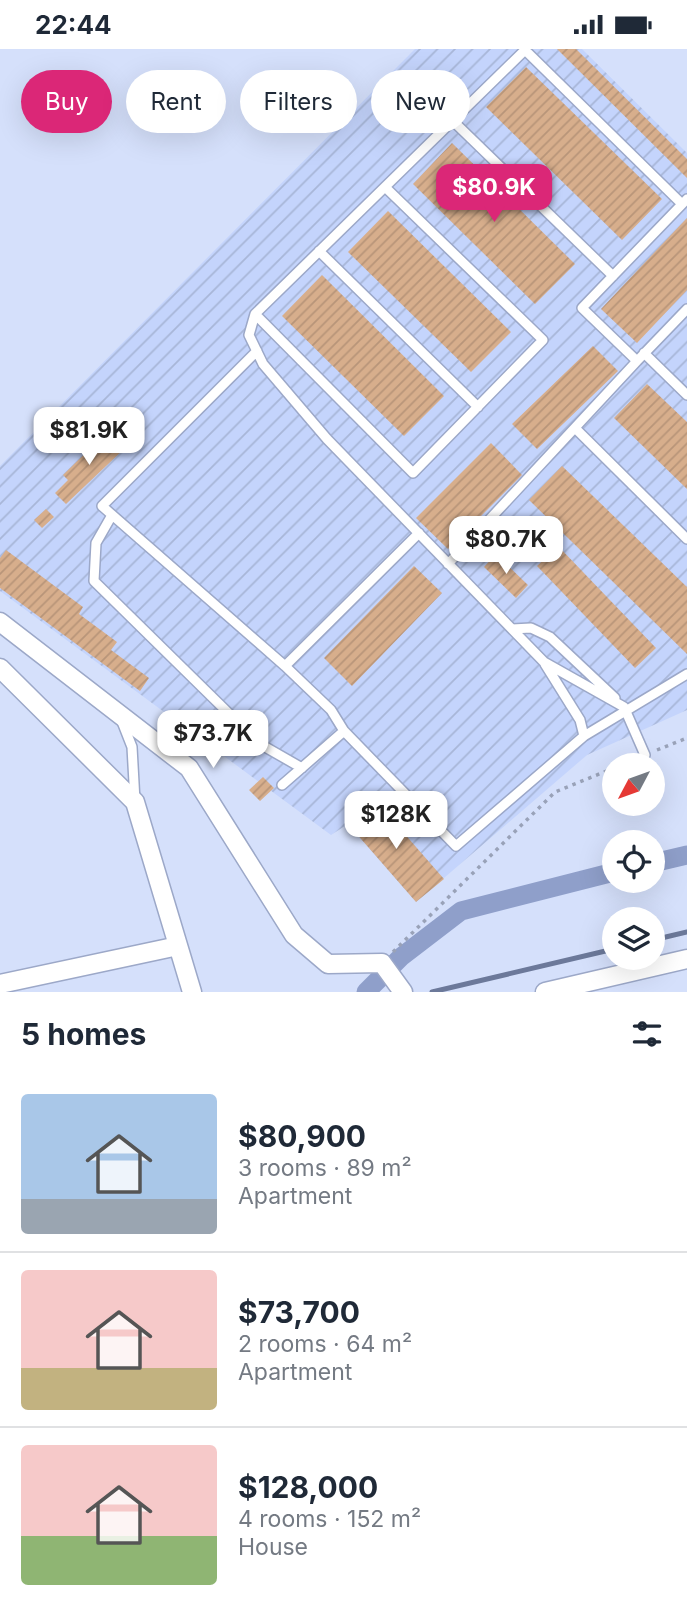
<!DOCTYPE html>
<meta charset="utf-8">
<style>
:root{--surface:#fff;--page:#f2f2f3;--text:#1f2937;--muted:#747a83;--line:#e0e1e3;--accent:#db2777}
body{margin:0;font-family:Inter,sans-serif;background:var(--page);color:var(--text);height:100vh;display:flex;flex-direction:column;font-size:26px;white-space:nowrap}
*{box-sizing:border-box;margin:0}
p{font-size:23px;color:var(--muted)}
.icon{flex:none;width:38px;height:38px;fill:none;stroke:currentColor;stroke-width:2;stroke-linecap:round;stroke-linejoin:round}
.map{position:relative;height:943px;overflow:hidden}
.panel{display:flex;flex-direction:column;background:var(--surface);flex:1}
.panel>*{flex:none}
.banner{position:absolute;left:21px;top:21px;width:646px;height:63px;display:flex;gap:14px}
.needle{width:46px;rotate:229deg}
.tools{position:absolute;left:602px;top:704px;display:grid;gap:14px}
.tools a{display:grid;place-items:center;width:63px;height:63px;border-radius:50%;background:var(--surface);box-shadow:0 7px 28px #0002;font-size:35px}
.price{position:absolute;translate:-50% -60px;padding:0 16px;border-radius:14px;background:#fff;color:#222;font-size:23px;line-height:46px;filter:drop-shadow(0 2px 4px #0008)}
.price::after{content:'';position:absolute;left:50%;top:42px;width:21px;height:16px;margin-left:-10px;background:inherit;clip-path:polygon(0 0,100% 0,50% 100%)}
.price.active{background:var(--accent);color:#fff}
ul{padding:0;list-style:none}
li{display:flex;align-items:center;gap:21px;height:175px;padding:0 21px}
li+li{border-top:2px solid var(--line)}
li span{display:grid;place-items:center;flex:none;width:196px;height:140px;border-radius:7px;color:#555}
li>.icon{margin-inline-start:auto}
span .icon{width:84px;height:84px;fill:#fffc;stroke-width:1}
li b{font-size:30px}
h2{display:flex;justify-content:space-between;align-items:center;height:84px;padding:0 21px;font-size:30px}
.pill{padding:0 24px;border-radius:32px;background:var(--surface);box-shadow:0 7px 28px #0002;font-size:24px;line-height:63px}
.pill.active{background:var(--accent);color:#fff}
.status{display:flex;justify-content:space-between;align-items:center;height:49px;padding:0 35px;background:var(--surface);direction:ltr}
.status svg{height:19px;fill:currentColor}
.map>svg:first-child{display:block}
.industrial{fill:url(#industrial-furrows)}
.lines{fill:none;stroke-linecap:round;stroke-linejoin:round}
.stream{stroke:#6c799a;stroke-width:5}
.canal{stroke:#8f9fca;stroke-width:19}
.building{fill:url(#building-hatch)}
.service-casing{stroke:#9ca8c8;stroke-width:12}
.minor-casing{stroke:#9ca8c8;stroke-width:21}
.path{stroke:#99a2b8;stroke-width:3.5;stroke-dasharray:3.5 5;stroke-linecap:butt}
.service{stroke:#fff;stroke-width:9}
.minor{stroke:#fff;stroke-width:18}
</style>
<div class="status"><b>22:44</b><svg viewBox="0 0 49 12"><path d="M0 12V9h3v3zM5 12V6h3v6zM10 12V3h3v9zM15 12V0h3v12zM26 1h20v11H26zM47 4h2v5h-2z"/></svg></div>
<div class="map">
<svg width="687" height="943" viewBox="0 0 687 943">
<defs>
<pattern id="industrial-furrows" width="10" height="10" patternUnits="userSpaceOnUse" patternTransform="scale(1.75)"><rect width="10" height="10" fill="#c4d4fc"/><path d="M-1 1l2-2M0 10L10 0M9 11l2-2" fill="none" stroke="#a8b6d8"/></pattern>
<pattern id="building-hatch" width="6" height="6" patternUnits="userSpaceOnUse" patternTransform="scale(1.75)"><rect width="6" height="6" fill="#d7ae8c"/><path d="M-1 1l2-2M0 6l6-6M5 7l2-2" fill="none" stroke="#b89579"/></pattern>
</defs>
<rect width="100%" height="100%" fill="#d5e0fb"/>
<path class="industrial" d="M415,0H582L687,104V661L587,706L416,853L348,775L331,786L0,542V417Z"/>
<g class="lines">
<path class="stream" d="M653,891L687,883
M432,943L614,900"/>
<path class="canal" d="M653,814L687,806
M366,943L401,908L461,862L614,823"/>
</g>
<path class="building" d="M557,0H576L687,110V129Z
M526,18L662,150L622,191L486,58Z
M452,94L575,215L535,255L413,135Z
M388,162L511,283L471,323L348,203Z
M687,169V241L637,294L601,260Z
M322,226L444,347L404,387L282,267Z
M593,297L618,322L537,400L512,375Z
M647,335L687,373V440L614,369Z
M106,384L123,401L66,455L55,444L68,431L63,426Z
M491,394L522,426L448,500L416,469Z
M562,417L687,538V605L529,451Z
M46,460L54,468L42,479L34,471Z
M558,497L656,599L635,619L537,517Z
M6,501L83,558L79,565L117,593L111,601L149,629L140,642L0,539V509Z
M496,505L528,536L516,549L484,518Z
M414,517L442,544L352,637L324,609Z
M263,728L274,739L260,752L249,741Z
M375,751L444,830L416,853L348,775Z"/>
<g class="lines">
<g class="service-casing">
<path id="service" d="M526,0L255,265L249,286L263,315L327,390L544,613L624,658L645,706
M525,1L682,155
M453,72L613,227
M687,150L582,259L637,312L687,260
M319,202L478,358
M255,265L413,424L543,291L385,138
M257,302L102,457L285,617L419,484
M644,304L687,346
M575,379L687,490
M112,466L96,494L94,532L260,695L302,719
M448,515L637,312
M512,580L531,579L550,588L615,649
M545,615L580,671L584,687
M121,670L132,698L135,752
M344,682L456,797L584,687L687,625
M282,736L344,682L331,661L285,617"/>
</g>
<g class="minor-casing">
<path id="minor" d="M0,573L189,719L294,886L328,915L382,914L403,943
M0,619L135,753L192,943
M0,935L178,897
M545,943L687,910"/>
</g>
<path class="path" d="M657,701L687,689
M621,716L633,711
M393,903L555,743L614,719"/>
<use href="#service" class="service"/>
<use href="#minor" class="minor"/>
</g>
</svg>
<div class="tools">
<a><svg class="needle" viewBox="-14 -14 28 28"><path d="M0-13l5 13h-10z" fill="#e53935"/><path d="M0 13l5-13h-10z" fill="#747a83"/></svg></a>
<a><svg class="icon" aria-label="locate" viewBox="0 0 24 24"><circle cx="12" cy="12" r="6"/><path d="M12 2v4M12 18v4M2 12h4M18 12h4"/></svg></a>
<a><svg class="icon" aria-label="layers" viewBox="0 0 24 24"><path d="M12 4l9 5-9 5-9-5zM3 14l9 5 9-5"/></svg></a>
</div>
<b class="price active" style="left:494px;top:175px">$80.9K</b>
<b class="price" style="left:89px;top:418px">$81.9K</b>
<b class="price" style="left:506px;top:527px">$80.7K</b>
<b class="price" style="left:213px;top:721px">$73.7K</b>
<b class="price" style="left:396px;top:802px">$128K</b>
<div class="banner">
<a class="pill active">Buy</a>
<a class="pill">Rent</a>
<a class="pill">Filters</a>
<a class="pill">New</a>
</div>
</div>
<section class="panel">
<h2>5 homes<svg class="icon" aria-label="filters" viewBox="0 0 24 24"><path d="M4 7h16M4 17h16"/><circle cx="9" cy="7" r="2"/><circle cx="15" cy="17" r="2"/></svg></h2>
<ul>
<li><span style="background:linear-gradient(#a9c7e8 75%,#9aa5b1 0)"><svg class="icon" aria-label="home" viewBox="0 0 24 24"><path d="M3 11l9-7 9 7M6 9v11h12V9"/></svg></span><div><b>$80,900</b><p>3 rooms · 89 m²</p><p>Apartment</p></div></li>
<li><span style="background:linear-gradient(#f6c9c9 70%,#c2b280 0)"><svg class="icon" aria-label="home" viewBox="0 0 24 24"><path d="M3 11l9-7 9 7M6 9v11h12V9"/></svg></span><div><b>$73,700</b><p>2 rooms · 64 m²</p><p>Apartment</p></div></li>
<li><span style="background:linear-gradient(#f6c9c9 65%,#8fb573 0)"><svg class="icon" aria-label="home" viewBox="0 0 24 24"><path d="M3 11l9-7 9 7M6 9v11h12V9"/></svg></span><div><b>$128,000</b><p>4 rooms · 152 m²</p><p>House</p></div></li>
</ul>
</section>
